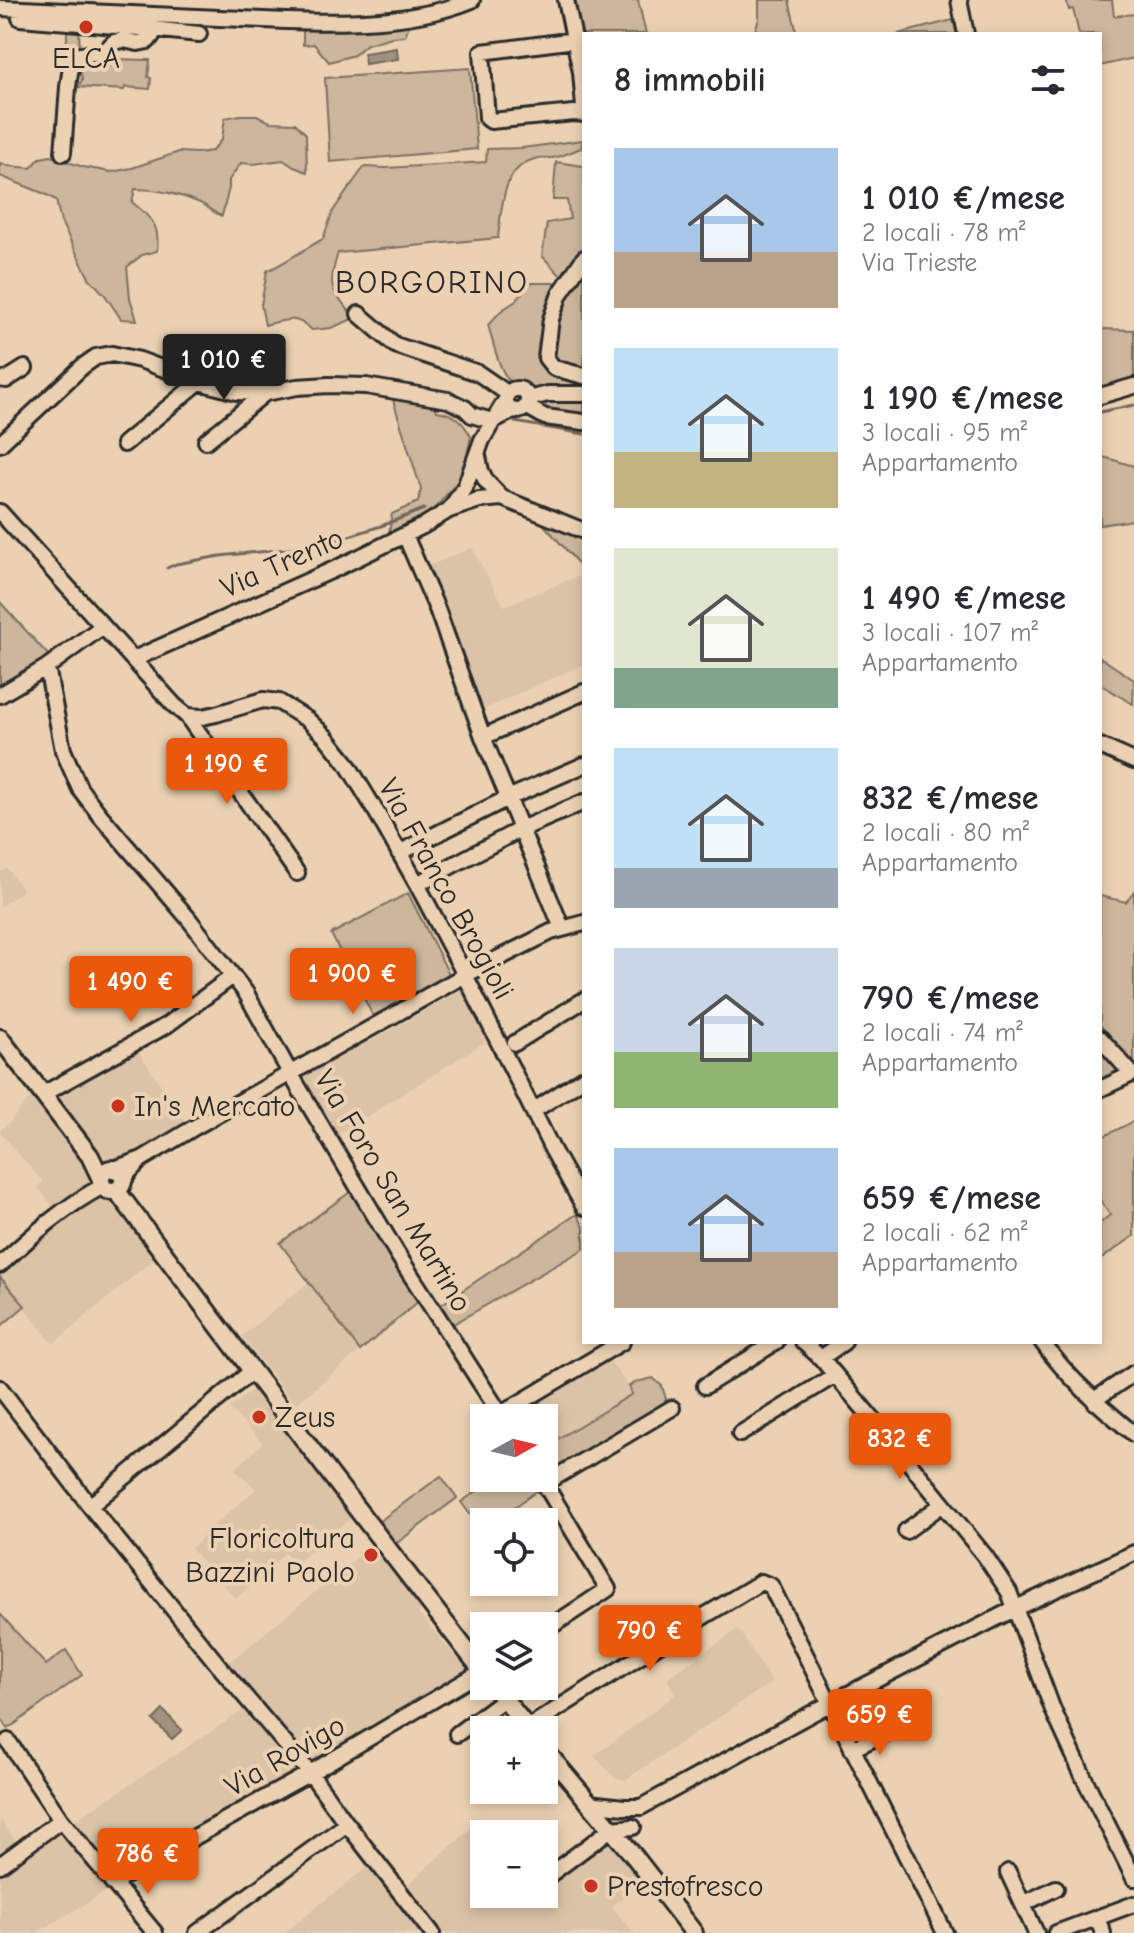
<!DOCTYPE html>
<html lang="it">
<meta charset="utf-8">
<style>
:root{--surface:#fff;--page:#f2f2f3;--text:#2b2b33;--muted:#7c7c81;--accent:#ea580c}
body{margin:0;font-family:"Comic Neue",sans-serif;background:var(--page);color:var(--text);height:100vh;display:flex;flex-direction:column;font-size:30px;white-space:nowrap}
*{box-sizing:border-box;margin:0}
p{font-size:26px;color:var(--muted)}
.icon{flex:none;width:44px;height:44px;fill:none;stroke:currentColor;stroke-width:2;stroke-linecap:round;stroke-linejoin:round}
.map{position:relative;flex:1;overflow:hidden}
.panel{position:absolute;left:582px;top:32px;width:520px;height:1312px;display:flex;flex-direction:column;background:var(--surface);border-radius:0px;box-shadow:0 4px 12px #0003}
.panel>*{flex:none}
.needle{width:52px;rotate:82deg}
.tools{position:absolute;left:470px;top:1404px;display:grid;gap:16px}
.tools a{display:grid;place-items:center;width:88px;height:88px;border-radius:0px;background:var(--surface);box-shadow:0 4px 12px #0003;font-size:40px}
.price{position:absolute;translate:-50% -68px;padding:0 18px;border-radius:8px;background:var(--accent);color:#fff;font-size:26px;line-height:52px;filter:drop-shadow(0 2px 4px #0008)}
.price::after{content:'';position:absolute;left:50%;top:48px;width:24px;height:18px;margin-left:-12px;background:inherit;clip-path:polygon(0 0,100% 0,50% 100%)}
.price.on{background:#222;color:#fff}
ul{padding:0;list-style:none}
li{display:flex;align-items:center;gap:24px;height:200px;padding:0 32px}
li span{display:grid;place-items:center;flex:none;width:224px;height:160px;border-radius:0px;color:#555}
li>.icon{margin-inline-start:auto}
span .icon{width:96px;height:96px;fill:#fffc;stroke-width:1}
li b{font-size:34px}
h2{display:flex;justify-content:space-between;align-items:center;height:96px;padding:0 32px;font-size:34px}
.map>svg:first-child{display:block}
.built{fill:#dbc3a7}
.green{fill:#ccb69c;stroke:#7c7064;stroke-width:2}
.water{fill:#a2917f;stroke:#72685d;stroke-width:2}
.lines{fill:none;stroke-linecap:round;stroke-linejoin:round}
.stream{stroke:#72685d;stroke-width:3}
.minor-casing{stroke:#2b2b2b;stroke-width:20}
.major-casing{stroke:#2b2b2b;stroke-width:22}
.minor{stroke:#ebd1b2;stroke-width:14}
.major{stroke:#ebd1b2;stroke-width:16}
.poi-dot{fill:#c8321e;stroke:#ebd1b2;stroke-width:3}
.labels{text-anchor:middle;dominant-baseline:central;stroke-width:8;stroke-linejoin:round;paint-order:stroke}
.poi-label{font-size:30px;fill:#2b2b2b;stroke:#ebd1b2;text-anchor:start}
.street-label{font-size:30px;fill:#2b2b2b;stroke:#ebd1b2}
.neighbourhood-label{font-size:32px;letter-spacing:2px;fill:#2b2b2b;stroke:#ebd1b2}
</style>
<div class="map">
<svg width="1134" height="1933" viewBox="0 0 1134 1933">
<rect width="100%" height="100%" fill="#ebd1b2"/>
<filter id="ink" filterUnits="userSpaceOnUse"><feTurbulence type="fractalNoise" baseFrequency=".0125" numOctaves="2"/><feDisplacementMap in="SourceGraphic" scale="16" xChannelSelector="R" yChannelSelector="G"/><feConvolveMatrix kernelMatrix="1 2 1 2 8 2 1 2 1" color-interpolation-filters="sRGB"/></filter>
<g filter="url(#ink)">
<path class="built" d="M472,548L504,606L584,574V664L480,711L426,567Z
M7,868L23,890L0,907V873Z
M464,988L491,1038L336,1136L304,1081V1074L367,1039L370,1042Z
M136,1048L188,1125L122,1159L100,1158L54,1097V1092Z
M33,1094L97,1176L56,1211L38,1187L43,1182L0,1132V1130L9,1123Z
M99,1195L114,1200L159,1255L53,1344L0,1277V1274L84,1204Z
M309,1282L360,1351L295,1405L242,1336Z
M608,1357L633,1394L544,1447V1418H513L515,1413Z
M255,1388L284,1423L280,1427L299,1449L350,1519L296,1564L285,1553L236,1599L191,1549L209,1530L256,1489L235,1469L263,1443L229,1408Z
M375,1543L422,1608L418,1613L478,1681L210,1820L127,1868L111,1889L36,1933H0V1820L19,1845L72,1822L247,1708L262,1732L275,1721L227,1664Z
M738,1629L772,1682L625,1780L615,1778L594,1756L675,1695L667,1678Z
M476,1824L484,1834V1894H527L528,1895L544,1894V1883L607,1833L647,1881L611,1906L634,1933H284L377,1859L401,1890Z"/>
<path class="green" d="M575,0H638L646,34H584V52Z
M759,0H789L797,34H754L759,18Z
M1066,0H1112L1114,16L1134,14V58L1100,66V34H1079L1073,9L1069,10Z
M953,20L957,34H898Z
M410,23L405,36L392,37L367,44L354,55L329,62L314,44L303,45V28Z
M67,29L79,30L80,53L66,59H62L67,39Z
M110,59L150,60L148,77L151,78L150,89L125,87L124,90L78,87L82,80L81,73L77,72L76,68C82,68 105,68 109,66Z
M470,68L477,149L330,162L325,78Z
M240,115H257L270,122L295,123L306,134L307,172L294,167L283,160L253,164L241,163L229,180V188L222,216C212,213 208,206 200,203C179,194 158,189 135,189L132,202C152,219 160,224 157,251L142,255L127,267L130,298L137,320L121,319L105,295L89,278L61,222L56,200L45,194L0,176V163L8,166L31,168L40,158L51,156L83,167L111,172L132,168L179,152L197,153L212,151L222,139L225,118Z
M583,140L581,148C573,151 565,155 557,157C551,159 544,157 538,158C501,166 502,208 498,238L338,253C326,290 332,289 355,318L331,328L312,330C293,314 288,320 265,325L261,305L267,271C287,262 304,249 323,239L333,211L364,167L386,168L486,162L487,149L522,148Z
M556,162L584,166V252L563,278L542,256L547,223L570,219L567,200H553Z
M584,269V372L567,366L556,360C551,326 566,297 584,269Z
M529,283H561L544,361L584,379V390C562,391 517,397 505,375C496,360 493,341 488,325L502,310L516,301Z
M1100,329L1134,330V380L1100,391Z
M584,399V417L543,409L540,403L547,401Z
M393,400L434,402L437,411C456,414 462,421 471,436L463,475L432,512L389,533L392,514L418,502L421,489Z
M1100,456L1134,466V520L1100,525Z
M537,517L584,539V570Z
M0,602L50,657L0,688Z
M1100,657L1134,680L1133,704L1100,684Z
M1134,891V1066L1100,1025V896L1126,902Z
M408,893L450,976L373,1016L331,934Z
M1100,1045L1124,1074L1100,1083Z
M1134,1121V1236L1100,1260V1223L1110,1215L1100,1200V1138Z
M353,1190L420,1300L360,1351L280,1243Z
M577,1214L584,1227V1249L450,1326L439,1306Z
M0,1277L25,1306L0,1327Z
M653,1378L662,1386L666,1399L658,1412L551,1475L544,1473V1447L632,1394L629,1386L637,1382Z
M441,1476L457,1498L393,1546L377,1523Z
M496,1478H535L541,1488L494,1522H484V1529L482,1531L461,1502Z
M0,1614L46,1665L66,1650L82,1675L8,1729L0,1716Z"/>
<path class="water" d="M397,48L398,59L365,64L364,53Z
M163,1710L182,1730L172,1739L153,1720Z"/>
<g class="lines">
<path class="stream" d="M1100,412L1134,405
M515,422L584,434
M167,568L176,564L220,556L317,546L381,526L424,509"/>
<g class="minor-casing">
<path id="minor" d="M566,0L581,72L584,107
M959,0L966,34
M0,8C73,11 146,15 219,18C299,21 396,31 472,0
M20,18L152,29V36L148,41L138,43L123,40L114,42L105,51L75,56L72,59L68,87L63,153
M152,29L199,34
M575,40L482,52L487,118L491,121L574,113L584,114
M584,258L560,294L551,319L546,358L554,368L584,376
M359,314L395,345L478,373L507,393
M0,379L6,380L25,368
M506 400a11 11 0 1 1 22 0a11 11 0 1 1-22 0Z
M1100,396L1134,386
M528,399L548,394H584
M526,406L545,417L584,422
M206,441L265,393
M0,444L83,366L96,357L112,354L140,360L199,382L237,392L265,393L297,387L329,385L366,386L448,400L465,408L472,415L492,421L512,411
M124,444L199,382
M478,456L481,471L486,481L502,498L584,531
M449,510L465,487L482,440L505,401
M0,512L174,705L187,716L297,873
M405,535L437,609L483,737L562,928
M134,659L337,568L423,526L449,510L479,500L502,498
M47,667L63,750L80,789L100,815L188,918L246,993L290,1073L398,1255L503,1418
M0,695L47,667L103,626
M187,716L202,717L216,714L263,700L279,702L308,720L326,737L346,762L377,813L417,884L465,975L552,1149L584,1207
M483,737L584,692
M1100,746L1134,761
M399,853L508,798L584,765
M417,884L521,829L584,802
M1100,1038L1132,1074L1100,1089
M515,1043L584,1000
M43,1094L167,1025L233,976
M533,1111L584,1078
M114,1169L142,1159L195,1127L465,975L551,932L584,923
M123,1182L129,1172L139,1162
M0,1265C31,1236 65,1206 103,1186
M803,1342L821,1358L912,1466L985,1556L1009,1592L1053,1710L1085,1780L1134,1878
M1042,1342C1068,1378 1100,1406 1134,1434
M821,1358L844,1342
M705,1386L776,1342
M0,1388L90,1506L219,1666L310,1773L347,1824L432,1933
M1095,1402L1100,1396L1134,1373
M501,1414L622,1342
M740,1434L835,1375
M541,1478L608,1589L544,1631
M544,1484L672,1408
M90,1506L252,1371
M906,1531L943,1504
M527,1728L696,1621L761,1582L771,1586L945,1933
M457,1734L504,1699
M8,1741L61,1820L155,1933
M852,1749L892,1730
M588,1803L624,1807H641L829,1704L1016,1608L1134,1553
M0,1865L61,1820
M1008,1872L1036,1933
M544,1879L611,1829L633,1827
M112,1883L310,1773L484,1670
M1023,1904L1056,1888
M1097,1918L1103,1933
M197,1933L347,1824
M1056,1933L1134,1904"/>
</g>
<g class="major-casing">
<path id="major" d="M0,1038L90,1156L101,1179
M101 1180a11 11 0 1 1 22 0a11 11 0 1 1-22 0Z
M116,1190L333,1478L484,1673
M494,1686L529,1730
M544,1749L634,1856L694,1933"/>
</g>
<use href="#minor" class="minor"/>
<use href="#major" class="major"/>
</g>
</g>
<g class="poi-dot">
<circle cx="86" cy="27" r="8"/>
<circle cx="118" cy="1106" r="8"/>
<circle cx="259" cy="1417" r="8"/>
<circle cx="371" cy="1555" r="8"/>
<circle cx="591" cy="1886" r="8"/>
</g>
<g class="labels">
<g class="poi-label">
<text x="86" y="58" text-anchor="middle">ELCA</text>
<text x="134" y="1106">In's Mercato</text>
<text x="275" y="1417">Zeus</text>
<text x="355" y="1538" text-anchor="end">Floricoltura<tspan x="355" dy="34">Bazzini Paolo</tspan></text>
<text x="607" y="1886">Prestofresco</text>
</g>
<g class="street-label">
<text transform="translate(282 563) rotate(-24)">Via Trento</text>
<text transform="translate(446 889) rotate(61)">Via Franco Brogioli</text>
<text transform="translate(393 1191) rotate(59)">Via Foro San Martino</text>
<text transform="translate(285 1756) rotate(-30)">Via Rovigo</text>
</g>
<g class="neighbourhood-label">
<text x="432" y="282">BORGORINO</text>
</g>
</g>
</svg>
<div class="tools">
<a><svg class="needle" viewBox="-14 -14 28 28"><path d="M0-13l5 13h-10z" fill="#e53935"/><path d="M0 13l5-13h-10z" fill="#7c7c81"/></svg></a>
<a><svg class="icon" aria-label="locate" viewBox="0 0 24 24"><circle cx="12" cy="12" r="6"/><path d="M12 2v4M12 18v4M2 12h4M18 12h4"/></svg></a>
<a><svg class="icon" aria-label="layers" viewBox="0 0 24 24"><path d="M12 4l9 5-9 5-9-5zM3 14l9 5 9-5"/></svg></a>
<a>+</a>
<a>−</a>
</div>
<b class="price on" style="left:224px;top:402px">1 010 €</b>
<b class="price" style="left:227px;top:806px">1 190 €</b>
<b class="price" style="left:353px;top:1016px">1 900 €</b>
<b class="price" style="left:131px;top:1024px">1 490 €</b>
<b class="price" style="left:900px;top:1481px">832 €</b>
<b class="price" style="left:650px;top:1673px">790 €</b>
<b class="price" style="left:880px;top:1757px">659 €</b>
<b class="price" style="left:148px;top:1896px">786 €</b>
<section class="panel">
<h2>8 immobili<svg class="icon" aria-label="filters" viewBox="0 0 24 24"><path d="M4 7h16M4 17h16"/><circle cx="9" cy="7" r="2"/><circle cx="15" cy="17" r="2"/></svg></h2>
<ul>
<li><span style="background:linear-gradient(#a9c7e8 65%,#b9a48a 0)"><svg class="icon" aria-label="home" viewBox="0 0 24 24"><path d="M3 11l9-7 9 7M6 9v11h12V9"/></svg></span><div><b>1 010 €/mese</b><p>2 locali · 78 m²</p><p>Via Trieste</p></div></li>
<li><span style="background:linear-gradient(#bfe0f5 65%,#c2b280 0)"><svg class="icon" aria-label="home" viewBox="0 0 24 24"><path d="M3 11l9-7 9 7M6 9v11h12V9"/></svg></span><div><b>1 190 €/mese</b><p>3 locali · 95 m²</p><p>Appartamento</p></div></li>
<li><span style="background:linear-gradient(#dfe7d0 75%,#7fa58c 0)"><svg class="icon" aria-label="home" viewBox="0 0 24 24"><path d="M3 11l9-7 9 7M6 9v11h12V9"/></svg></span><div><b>1 490 €/mese</b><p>3 locali · 107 m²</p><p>Appartamento</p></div></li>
<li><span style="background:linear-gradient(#bfe0f5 75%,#9aa5b1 0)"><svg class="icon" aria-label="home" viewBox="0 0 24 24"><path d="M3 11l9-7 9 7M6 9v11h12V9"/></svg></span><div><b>832 €/mese</b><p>2 locali · 80 m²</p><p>Appartamento</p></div></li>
<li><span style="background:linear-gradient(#c9d6e8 65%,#8fb573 0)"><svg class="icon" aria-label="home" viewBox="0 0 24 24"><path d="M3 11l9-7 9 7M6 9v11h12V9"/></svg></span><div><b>790 €/mese</b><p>2 locali · 74 m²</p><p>Appartamento</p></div></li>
<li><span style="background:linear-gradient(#a9c7e8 65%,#b9a48a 0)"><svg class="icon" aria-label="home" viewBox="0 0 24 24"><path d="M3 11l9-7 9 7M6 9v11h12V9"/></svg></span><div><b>659 €/mese</b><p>2 locali · 62 m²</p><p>Appartamento</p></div></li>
</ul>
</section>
</div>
